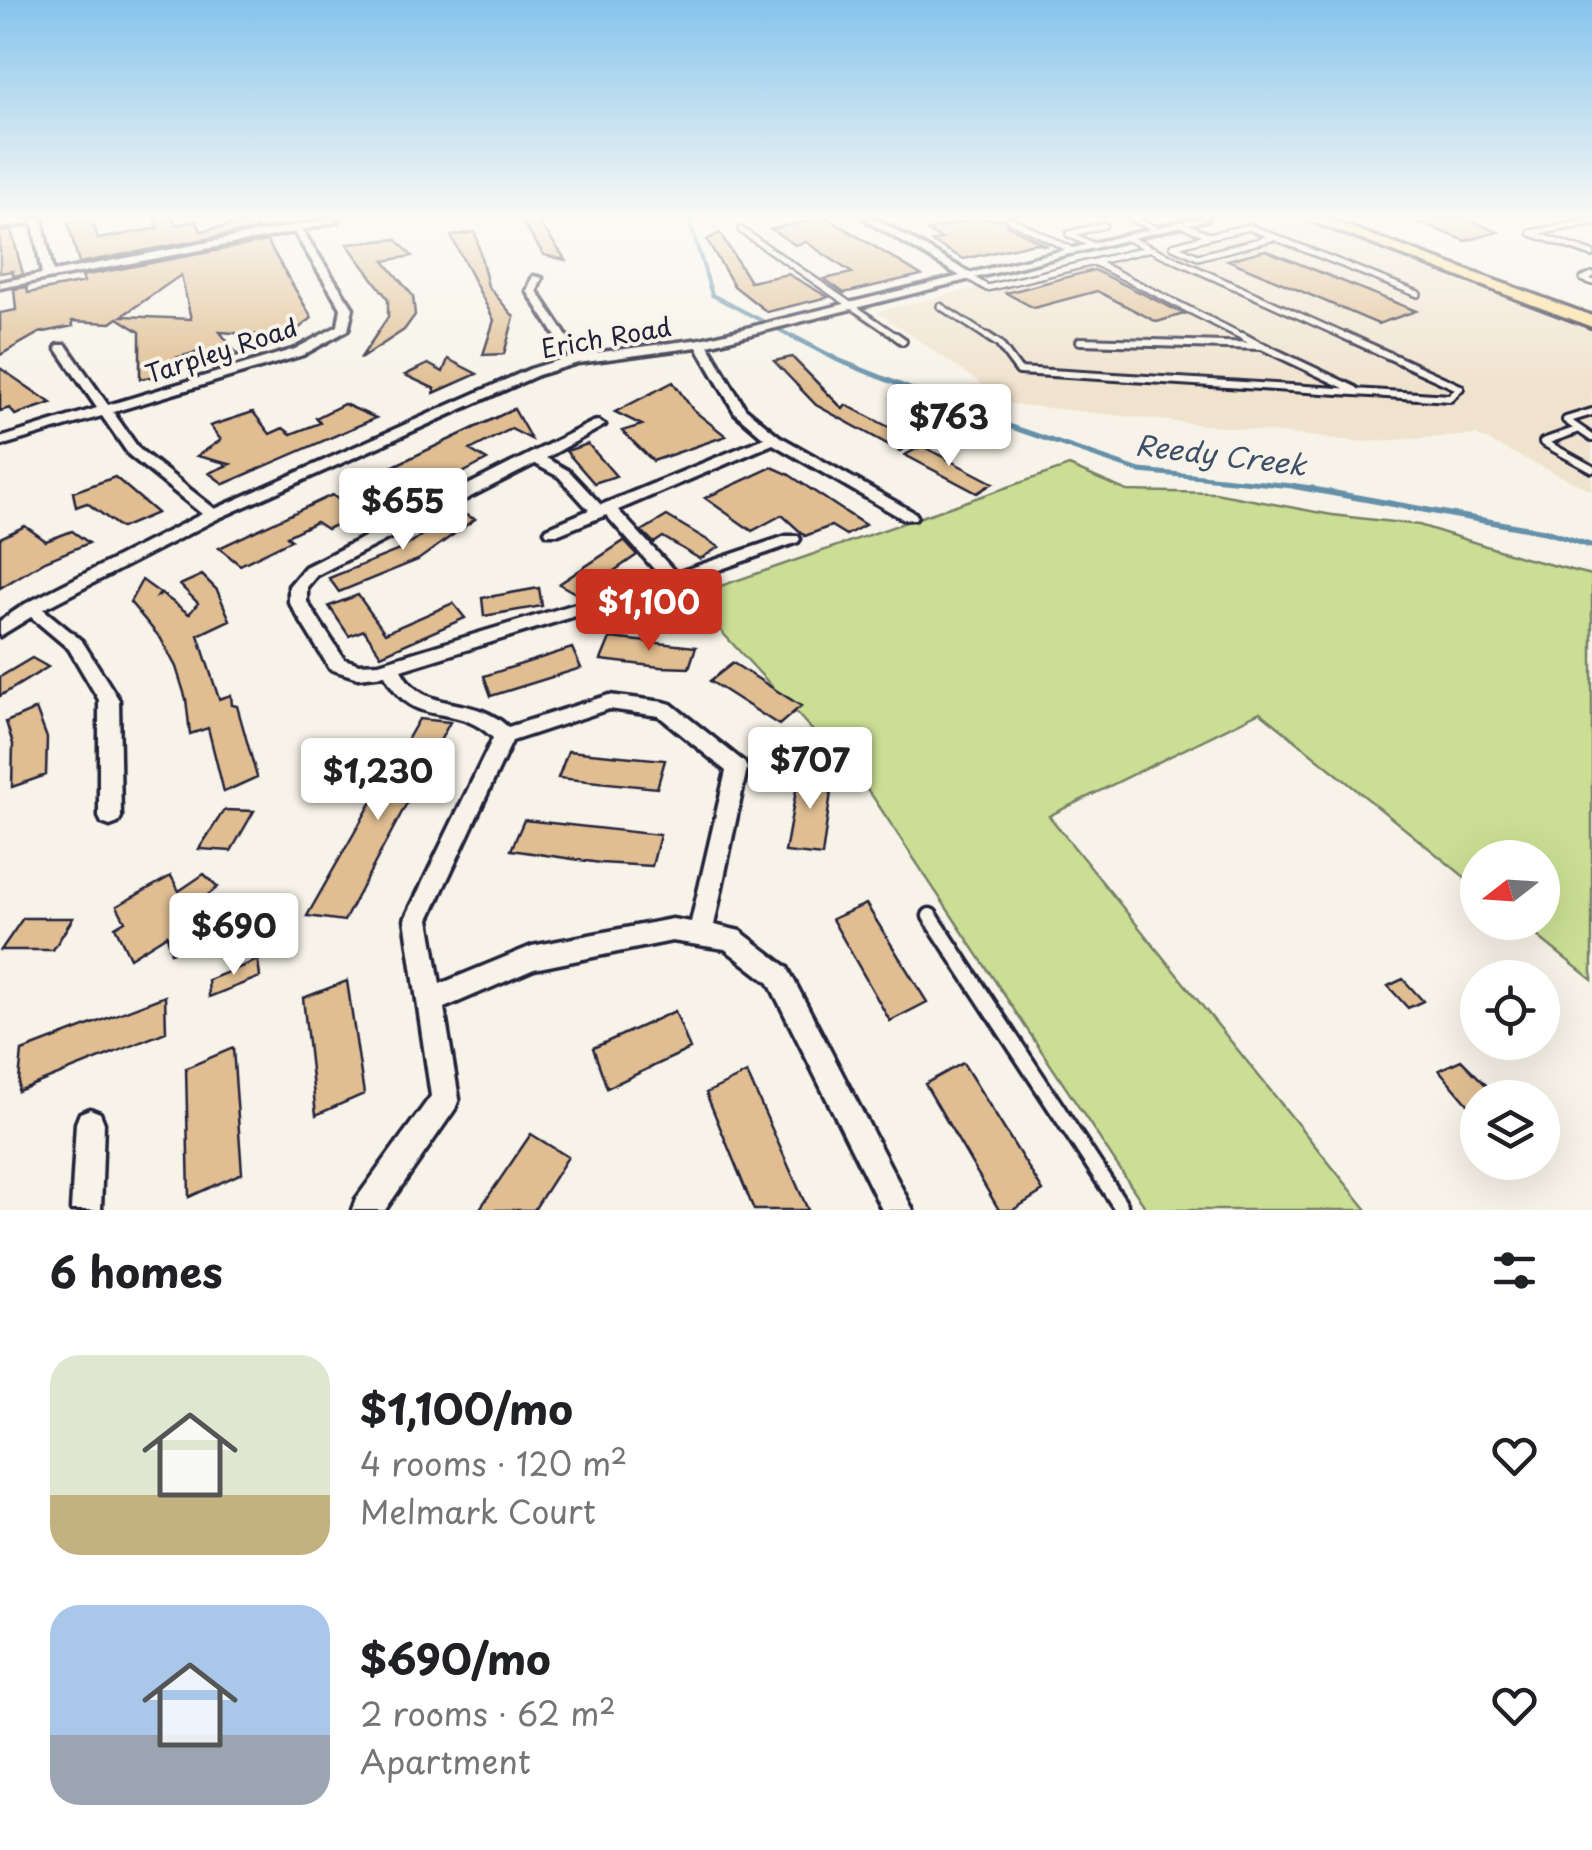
<!DOCTYPE html>
<meta charset="utf-8">
<style>
:root{--surface:#fff;--page:#f2f2f2;--text:#202124;--muted:#757577;--accent:#c8321e}
body{margin:0;font-family:"Playpen Sans",sans-serif;background:var(--page);color:var(--text);height:100vh;display:flex;flex-direction:column;font-size:38px;white-space:nowrap}
*{box-sizing:border-box;margin:0}
p{font-size:32px;color:var(--muted)}
.icon{flex:none;width:55px;height:55px;fill:none;stroke:currentColor;stroke-width:2;stroke-linecap:round;stroke-linejoin:round}
.map{position:relative;height:1210px;overflow:hidden}
.side{display:flex;flex-direction:column;background:var(--surface);flex:1}
.side>*{flex:none}
.needle{width:65px;rotate:253deg}
.controls{position:absolute;left:1460px;top:840px;display:grid;gap:20px}
.controls a{display:grid;place-items:center;width:100px;height:100px;border-radius:50%;background:var(--surface);box-shadow:0 10px 40px #0002;font-size:50px}
.price{position:absolute;translate:-50% -85px;padding:0 22px;border-radius:10px;background:#fff;color:#222;font-size:32px;line-height:65px;filter:drop-shadow(0 2px 5px #0008)}
.price::after{content:'';position:absolute;left:50%;top:60px;width:30px;height:22px;margin-left:-15px;background:inherit;clip-path:polygon(0 0,100% 0,50% 100%)}
.price.on{background:var(--accent);color:#fff}
ul{padding:0;list-style:none}
li{display:flex;align-items:center;gap:30px;height:250px;padding:0 50px}
li span{display:grid;place-items:center;flex:none;width:280px;height:200px;border-radius:30px;color:#555}
li>.icon{margin-inline-start:auto}
span .icon{width:120px;height:120px;fill:#fffc;stroke-width:1}
li b{font-size:42px}
h2{display:flex;justify-content:space-between;align-items:center;height:120px;padding:0 50px;font-size:42px}
.map>svg:first-child{display:block}
.built{fill:#f0e3ce}
.green{fill:#cadf94;stroke:#768068;stroke-width:2.5}
.lines{fill:none;stroke-linecap:round;stroke-linejoin:round}
.stream-far2{stroke:#6590a9;stroke-width:4}
.stream-far1{stroke:#6590a9;stroke-width:5}
.stream{stroke:#6590a9;stroke-width:6}
.building{fill:#e0be92;stroke:#22223b;stroke-width:2.5;fill-rule:evenodd}
.lane-far2-casing{stroke:#22223b;stroke-width:10}
.lane-far1-casing{stroke:#22223b;stroke-width:12}
.lane-casing{stroke:#22223b;stroke-width:21}
.street-casing{stroke:#22223b;stroke-width:7}
.primary-casing{stroke:#22223b;stroke-width:7}
.lane-far2{stroke:#f7f3e8;stroke-width:5}
.lane-far1{stroke:#f7f3e8;stroke-width:6}
.lane{stroke:#f7f3e8;stroke-width:14}
.street{fill:#f7f3e8;fill-rule:evenodd}
.primary{fill:#fcde96;fill-rule:evenodd}
.labels{text-anchor:middle;dominant-baseline:central;stroke-width:8;stroke-linejoin:round;paint-order:stroke}
.far-street-label{font-size:25px;fill:#22223b;stroke:#f7f3e8}
.far-water-label{font-size:28px;font-style:italic;fill:#3e5069;stroke:#f7f3e8}
</style>
<div class="map">
<svg width="1592" height="1210" viewBox="0 0 1592 1210">
<rect width="100%" height="100%" fill="#f7f3e8"/>
<filter id="ink" filterUnits="userSpaceOnUse"><feTurbulence type="fractalNoise" baseFrequency=".01" numOctaves="2"/><feDisplacementMap in="SourceGraphic" scale="20" xChannelSelector="R" yChannelSelector="G"/><feConvolveMatrix kernelMatrix="1 2 1 2 8 2 1 2 1" color-interpolation-filters="sRGB"/></filter>
<g filter="url(#ink)">
<path class="built" d="M1253,219H1298L1592,329V491L1476,435L1362,442L1011,404L877,312Z"/>
<path class="green" d="M1069,466L1127,491L1215,493L1332,515L1419,525L1524,558L1592,575V980L1521,923L1542,922V858H1478L1477,887L1260,712L1049,816L1367,1210H1147L871,794L708,617L712,589Z"/>
<g class="lines">
<path class="stream-far2" d="M689,219L712,295L797,339"/>
<path class="stream-far1" d="M792,336L838,360L962,410L1140,471L1313,488"/>
<path class="stream" d="M1294,486L1547,532L1592,546"/>
</g>
<path class="building" d="M92,219L98,239L158,228L154,219H173L176,225L196,221L201,231L252,221L258,229L79,263L68,223Z
M520,219H537L566,260L544,255Z
M819,219H829L921,275L844,293L824,279L852,273L806,242L795,245L771,229Z
M973,219H1004L1007,225L1048,246L1035,243L964,259L932,242L941,239L927,231Z
M1410,219H1467L1498,232L1466,241Z
M11,230L23,274L13,276V271L0,273V232Z
M475,232L488,286L514,317L504,354L483,355L494,320L451,236Z
M720,233L750,282L788,274L828,297L767,312L734,286L707,240Z
M396,239L412,256L384,261L413,296L415,315L404,330L360,359L388,317V299L347,244Z
M267,241L312,318L288,337L220,332L238,355L210,363L201,351L176,358L177,369L171,373L140,379V332L118,318L111,323L72,321L73,326L39,333L0,355V313L16,310L14,289L27,287L28,293L84,282L82,276ZM181,275L191,319L122,316Z
M1265,250L1342,281L1416,311L1378,324L1228,260Z
M1094,270L1184,314L1157,322L1097,291L1034,308L1006,293Z
M792,357L843,409L846,405L916,441L900,451L816,405L774,361Z
M448,359L477,374L434,393L435,389L405,375L428,364L443,372Z
M0,368L51,403L15,415L10,408L0,411Z
M673,382L693,410L726,436L653,461L622,431L642,425L615,412Z
M344,404L376,418L224,484L209,473L230,464L197,456L221,440L210,426L253,412L270,434L283,428L291,434L320,423L316,418Z
M514,409L531,439L511,429L470,450L487,460L419,496L400,481L380,491L364,480Z
M588,444L616,476L594,483L566,451Z
M922,446L993,483L977,493L905,455Z
M772,467L788,474L865,525L846,535L831,526L805,536L782,515L752,531L705,498Z
M115,477L157,513L121,528L87,503L76,507L73,492Z
M332,495L359,514L327,529L316,522L287,536L291,540L240,565L219,548Z
M456,511L475,519L418,560L339,592L329,578L402,549Z
M667,516L719,547L700,559L663,537L654,543L642,531Z
M25,526L46,541L72,531L89,543L45,561L0,588V538Z
M624,541L637,555L579,595L559,584Z
M202,575L217,590L230,620L198,635L219,699L231,695L232,705L237,706L257,777L224,792L208,728L190,734L186,699L176,667L161,639L130,602L142,580L160,593L158,596L162,594L189,614L198,603L180,585Z
M539,588L542,606L484,616L482,598Z
M358,595L385,633L453,603L465,618L381,655L364,630L349,636L329,606Z
M610,638L696,647L689,668L660,667L601,660Z
M572,648L581,668L491,696L484,676Z
M32,658L48,667L0,696V677Z
M733,663L801,706L779,725L710,681Z
M36,709L47,738L46,775L12,787L13,744L6,722Z
M419,719L450,722L344,921L307,916Z
M568,751L665,760L657,788L558,778Z
M800,768L834,771L822,856L785,852Z
M224,810L254,811L231,851L199,849Z
M524,820L660,835L652,866L600,863L511,850Z
M204,874L218,887L180,917L185,946L171,953L167,935L130,958L115,927L125,921L117,906L171,876L179,891Z
M866,904L927,1002L890,1021L832,919Z
M23,918H73L53,950H1Z
M258,960L260,977L209,997L208,980Z
M1403,979L1423,1001L1408,1008L1388,986Z
M347,981L364,1094L316,1115L303,998Z
M165,996L166,1032L18,1091L22,1051Z
M675,1011L690,1049L607,1088L593,1048Z
M233,1048L242,1173L189,1197L186,1068Z
M1461,1060L1499,1098H1478V1116L1439,1070Z
M963,1063L1043,1191L1013,1210H999L925,1084Z
M747,1073L808,1210H754L706,1093Z
M531,1134L568,1157L534,1210H479Z"/>
<g class="lines">
<g class="lane-far2-casing">
<path id="lane-far2" d="M1010,219L1073,251
M1133,219L1159,230
M1592,222L1531,233L1592,254
M1182,224L1210,236L1173,246L1198,257L1275,237
M741,230L900,339
M1210,236L1249,227L1418,294
M1127,238L1351,339
M1094,246L1069,234L1104,225
M1094,262L1247,339
M1592,275L1583,279L1592,282
M969,277L987,288L1148,249
M940,306L991,339"/>
</g>
<g class="lane-far1-casing">
<path id="lane-far1" d="M896,336L903,341
M987,336L999,344L1019,371L1450,398L1460,388L1346,336
M1242,336L1259,345
M1080,341L1262,346L1355,390
M1592,412L1566,420L1592,438
M1577,430L1543,442L1592,469"/>
</g>
<g class="lane-casing">
<path id="lane" d="M930,916L1120,1205"/>
</g>
<g class="street-casing">
<path id="street" d="M19,219H42L53,272L329,219L339,221L302,230L353,308L348,330L303,355L113,412L139,449L215,509L530,369L569,357L527,291L533,276L542,278L537,291L579,355L701,339L960,276L864,219H876L970,273L1192,219H1209L708,345L745,408L779,436L915,513L917,516L915,519H903L773,444L618,510L676,573L786,536H798L800,539L798,542L679,584L401,670C425,716 471,692 508,727L609,695L664,702L671,704L744,762L747,768L714,925L740,931L787,967L913,1210H882L769,983L725,949L672,941L534,969L444,1008L459,1099L455,1109L385,1210H352L356,1199L431,1096L405,919L493,738C453,698 416,734 385,675L358,678L330,669L289,602V586L305,567L593,422L598,421L605,425L546,458L569,471L601,505L764,438L735,413L697,347L578,363L538,375L219,518L43,609L82,641L119,700L121,817L118,823L110,826L102,823L99,817V700L69,649L31,617L0,636V621L25,604L202,514L129,455L102,416L0,446V438L97,408L56,348L58,345H66L108,405L295,349L338,326L341,308L294,232L0,288V282L42,274L33,223L0,228V222ZM535,464L559,477L589,510L547,528L545,531L547,534H559L606,515L662,578L379,663L359,664L344,659L307,602V587L317,575ZM609,709L659,716L726,771L691,922L672,919L532,946L440,984L429,919L512,741Z
M90,1109L100,1113L104,1123L101,1210H71L76,1123L80,1113Z"/>
</g>
<g class="primary-casing">
<path id="primary" d="M1306,219H1327L1592,316V327Z"/>
</g>
<use href="#lane-far2" class="lane-far2"/>
<use href="#lane-far1" class="lane-far1"/>
<use href="#lane" class="lane"/>
<use href="#street" class="street"/>
<use href="#primary" class="primary"/>
</g>
</g>
<linearGradient id="sky" x2="0" y2="1"><stop stop-color="#85c3ec"/><stop offset="0.56" stop-color="#fbfaf5"/><stop offset="1" stop-color="#fbfaf5" stop-opacity="0"/></linearGradient>
<rect width="1592" height="388" fill="url(#sky)"/>
<g class="labels">
<g class="far-street-label">
<text transform="translate(606 337) rotate(-10)">Erich Road</text>
<text transform="translate(221 350) rotate(-18)">Tarpley Road</text>
</g>
<g class="far-water-label">
<text transform="translate(1221 454) rotate(7)">Reedy Creek</text>
</g>
</g>
</svg>
<div class="controls">
<a><svg class="needle" viewBox="-14 -14 28 28"><path d="M0-13l5 13h-10z" fill="#e53935"/><path d="M0 13l5-13h-10z" fill="#757577"/></svg></a>
<a><svg class="icon" aria-label="locate" viewBox="0 0 24 24"><circle cx="12" cy="12" r="6"/><path d="M12 2v4M12 18v4M2 12h4M18 12h4"/></svg></a>
<a><svg class="icon" aria-label="layers" viewBox="0 0 24 24"><path d="M12 4l9 5-9 5-9-5zM3 14l9 5 9-5"/></svg></a>
</div>
<b class="price" style="left:949px;top:469px">$763</b>
<b class="price" style="left:403px;top:553px">$655</b>
<b class="price on" style="left:649px;top:654px">$1,100</b>
<b class="price" style="left:810px;top:812px">$707</b>
<b class="price" style="left:378px;top:823px">$1,230</b>
<b class="price" style="left:234px;top:978px">$690</b>
</div>
<section class="side">
<h2>6 homes<svg class="icon" aria-label="filters" viewBox="0 0 24 24"><path d="M4 7h16M4 17h16"/><circle cx="9" cy="7" r="2"/><circle cx="15" cy="17" r="2"/></svg></h2>
<ul>
<li><span style="background:linear-gradient(#dfe7d0 70%,#c2b280 0)"><svg class="icon" aria-label="home" viewBox="0 0 24 24"><path d="M3 11l9-7 9 7M6 9v11h12V9"/></svg></span><div><b>$1,100/mo</b><p>4 rooms · 120 m²</p><p>Melmark Court</p></div><svg class="icon" aria-label="heart" viewBox="0 0 24 24"><path d="M12 20l-8-8c-3-5 5-10 8-4 3-6 11-1 8 4z"/></svg></li>
<li><span style="background:linear-gradient(#a9c7e8 65%,#9aa5b1 0)"><svg class="icon" aria-label="home" viewBox="0 0 24 24"><path d="M3 11l9-7 9 7M6 9v11h12V9"/></svg></span><div><b>$690/mo</b><p>2 rooms · 62 m²</p><p>Apartment</p></div><svg class="icon" aria-label="heart" viewBox="0 0 24 24"><path d="M12 20l-8-8c-3-5 5-10 8-4 3-6 11-1 8 4z"/></svg></li>
</ul>
</section>
